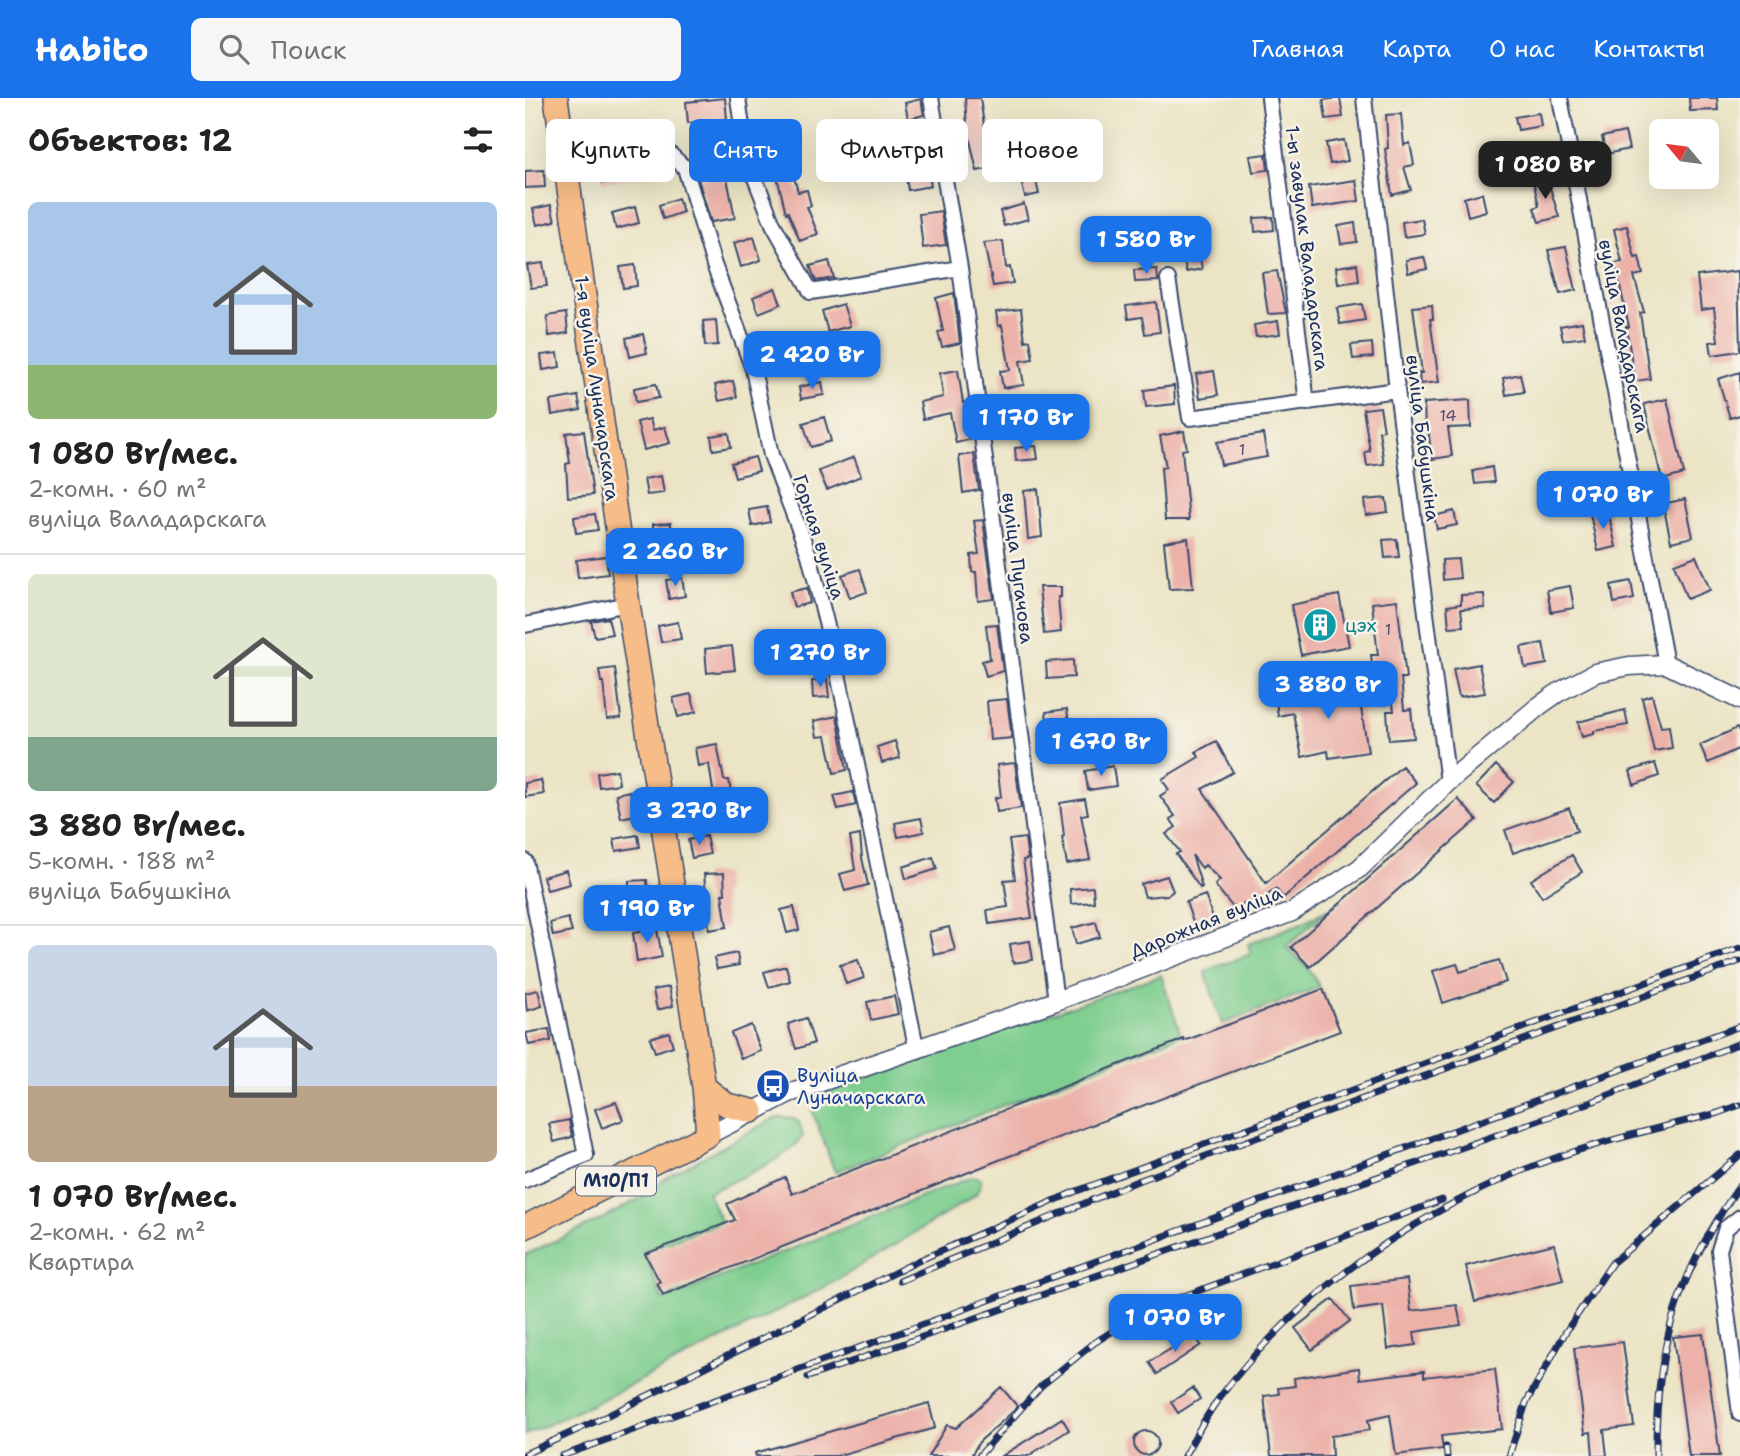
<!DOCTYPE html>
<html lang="ru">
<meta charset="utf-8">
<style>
:root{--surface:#fff;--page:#f6f6f6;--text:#222;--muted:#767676;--line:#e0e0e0;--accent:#1a73e8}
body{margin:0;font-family:"Shantell Sans",sans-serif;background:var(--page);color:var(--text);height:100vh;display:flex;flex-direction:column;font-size:26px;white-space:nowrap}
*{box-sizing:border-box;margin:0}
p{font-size:23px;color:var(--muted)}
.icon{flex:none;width:38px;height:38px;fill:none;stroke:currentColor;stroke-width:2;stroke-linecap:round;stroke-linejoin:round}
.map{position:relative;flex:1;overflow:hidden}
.panel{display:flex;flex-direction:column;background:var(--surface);width:525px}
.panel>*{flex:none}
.hud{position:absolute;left:21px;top:21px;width:665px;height:63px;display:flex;gap:14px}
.needle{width:46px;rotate:299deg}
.controls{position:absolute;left:1124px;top:21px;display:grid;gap:14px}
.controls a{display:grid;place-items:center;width:70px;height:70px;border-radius:10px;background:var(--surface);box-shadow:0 7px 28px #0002;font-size:35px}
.price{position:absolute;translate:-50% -60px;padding:0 16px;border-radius:14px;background:var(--accent);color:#fff;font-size:23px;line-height:46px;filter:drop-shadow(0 2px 4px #0008)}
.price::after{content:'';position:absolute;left:50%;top:42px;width:21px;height:16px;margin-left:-10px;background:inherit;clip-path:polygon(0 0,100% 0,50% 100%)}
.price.active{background:#222;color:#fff}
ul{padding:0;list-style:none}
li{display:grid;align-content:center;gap:14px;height:371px;padding:0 28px}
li+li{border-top:2px solid var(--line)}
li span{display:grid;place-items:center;height:217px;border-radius:10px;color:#555}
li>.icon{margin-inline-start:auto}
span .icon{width:126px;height:126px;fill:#fffc;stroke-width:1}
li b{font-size:30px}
h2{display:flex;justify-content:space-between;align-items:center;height:84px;padding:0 28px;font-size:30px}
.chip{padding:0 24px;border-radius:10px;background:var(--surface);box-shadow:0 7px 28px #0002;font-size:24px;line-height:63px}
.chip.active{background:var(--accent);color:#fff}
header{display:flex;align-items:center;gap:42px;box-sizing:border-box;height:98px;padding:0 35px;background:var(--accent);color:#fff}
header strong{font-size:33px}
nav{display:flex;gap:38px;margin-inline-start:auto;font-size:24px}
.search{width:490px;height:63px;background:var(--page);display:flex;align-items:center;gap:18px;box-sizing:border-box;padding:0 24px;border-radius:10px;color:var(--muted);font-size:26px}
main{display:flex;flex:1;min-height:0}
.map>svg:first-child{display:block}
.green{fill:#7ece8f;stroke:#4c7e76;stroke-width:2}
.building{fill:#ecb2aa}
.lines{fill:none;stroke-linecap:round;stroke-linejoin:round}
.minor-casing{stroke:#3a4a6d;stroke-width:18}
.tertiary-casing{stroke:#3a4a6d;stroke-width:21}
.primary-casing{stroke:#3a4a6d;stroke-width:26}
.minor{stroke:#fff;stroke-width:14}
.tertiary{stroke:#fff;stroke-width:18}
.primary{stroke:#f7bd88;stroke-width:23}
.rail-casing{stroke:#1b2f5e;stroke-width:7}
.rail{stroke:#f7f3e8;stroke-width:4.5;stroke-dasharray:13;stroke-linecap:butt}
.labels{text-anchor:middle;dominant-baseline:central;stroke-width:5;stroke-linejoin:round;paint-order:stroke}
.number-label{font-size:16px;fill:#4f5071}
.shield{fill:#f7f3e8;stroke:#5d6a87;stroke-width:2}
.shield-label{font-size:18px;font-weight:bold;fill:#1b2f5e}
.street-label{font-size:19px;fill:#1b2f5e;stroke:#f7f3e8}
.culture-label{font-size:19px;fill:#0d838f;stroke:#f7f3e8;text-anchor:start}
.transit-label{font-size:19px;fill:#164399;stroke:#f7f3e8;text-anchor:start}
</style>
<header>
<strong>Habito</strong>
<div class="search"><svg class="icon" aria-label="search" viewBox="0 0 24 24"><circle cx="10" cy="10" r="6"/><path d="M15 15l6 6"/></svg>Поиск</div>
<nav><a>Главная</a><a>Карта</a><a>О нас</a><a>Контакты</a></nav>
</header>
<main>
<section class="panel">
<h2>Объектов: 12<svg class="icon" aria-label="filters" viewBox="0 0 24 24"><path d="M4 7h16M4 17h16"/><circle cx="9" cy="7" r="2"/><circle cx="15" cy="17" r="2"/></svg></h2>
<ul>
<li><span style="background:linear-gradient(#a9c7e8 75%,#8fb573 0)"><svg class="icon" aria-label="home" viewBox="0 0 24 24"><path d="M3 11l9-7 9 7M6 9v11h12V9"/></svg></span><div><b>1 080 Br/мес.</b><p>2-комн. · 60 m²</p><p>вуліца Валадарскага</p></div></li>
<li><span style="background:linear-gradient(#dfe7d0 75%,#7fa58c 0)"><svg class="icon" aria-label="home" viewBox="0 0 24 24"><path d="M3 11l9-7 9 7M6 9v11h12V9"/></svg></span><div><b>3 880 Br/мес.</b><p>5-комн. · 188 m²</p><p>вуліца Бабушкіна</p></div></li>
<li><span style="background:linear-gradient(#c9d6e8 65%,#b9a48a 0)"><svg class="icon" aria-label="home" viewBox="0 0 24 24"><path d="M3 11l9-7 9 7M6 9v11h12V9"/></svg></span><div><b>1 070 Br/мес.</b><p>2-комн. · 62 m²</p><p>Квартира</p></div></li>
</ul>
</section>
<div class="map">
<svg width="1215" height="1358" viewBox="0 0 1215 1358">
<rect width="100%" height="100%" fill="#f7f3e8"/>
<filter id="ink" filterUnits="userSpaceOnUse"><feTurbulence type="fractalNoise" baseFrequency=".0143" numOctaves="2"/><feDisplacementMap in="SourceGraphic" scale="14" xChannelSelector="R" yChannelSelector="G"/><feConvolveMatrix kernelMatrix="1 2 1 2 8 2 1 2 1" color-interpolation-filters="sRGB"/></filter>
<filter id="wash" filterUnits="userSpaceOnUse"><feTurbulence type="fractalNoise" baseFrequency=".00686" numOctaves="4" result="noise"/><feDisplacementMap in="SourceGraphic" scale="28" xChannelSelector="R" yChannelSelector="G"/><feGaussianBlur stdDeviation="1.57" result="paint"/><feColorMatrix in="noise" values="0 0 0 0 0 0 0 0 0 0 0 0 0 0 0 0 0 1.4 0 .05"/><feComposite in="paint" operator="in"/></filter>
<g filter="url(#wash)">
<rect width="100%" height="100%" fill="#ebe4c5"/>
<path class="green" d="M804,811L761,849L783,870L795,889L697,926L680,873L726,856L723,846L779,824Z
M636,877L656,937L310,1074L288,1015L289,1007L305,992Z
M257,1019L267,1020L274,1024L278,1038C266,1060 207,1083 183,1095L196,1124L119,1153L138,1202L447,1079H452L456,1081C458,1093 446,1100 437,1106L304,1187L70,1305L0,1337V1157L81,1119L121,1097L140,1080L248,1021Z"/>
<g id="blocks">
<path class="building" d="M200,0L202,21L163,25L161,4Z
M440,0H455L459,27L465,26L469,53H472L476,68L452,73L442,29Z
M815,0L818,19L801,21L798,2Z
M1164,0H1192L1193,12L1165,13Z
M396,1L399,17L383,21L380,5Z
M1014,15L1016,28L993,32L990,19Z
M876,16L879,47L885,45L889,67L879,69L886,92L867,97L860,51L863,50L861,17Z
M361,28L364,46L346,49L343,31Z
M1100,34L1104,51L1081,56L1077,39Z
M401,41L405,64L402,65L406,88L383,92L375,45Z
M259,42L273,94L282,92L286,108L282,109L293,136L275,143L263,114L261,115L252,79L248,81L239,47Z
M819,42L823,63L805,66L801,45Z
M741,56L743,72L728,74L725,58Z
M130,60L133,74L78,85L75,72Z
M19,72L20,89L0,90V73Z
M201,75L210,120L186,124L173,81Z
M509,75L514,96L500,99L495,79Z
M1022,80L1034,119L1014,124L1009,110L1014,108L1008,83Z
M831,82L834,103L787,110L784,89Z
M957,95L961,113L943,118L939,100Z
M153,100L158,114L138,121L134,107Z
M499,106L503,121L479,128L475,113Z
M26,107L30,123L12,127L8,111Z
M110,109L114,125L91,131L87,115Z
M416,113L421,147L398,150L394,116Z
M748,119L749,132L730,134L729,120Z
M897,121L900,136L879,139L877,124Z
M830,125L832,144L816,146L813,128Z
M1102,128L1110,160L1114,159L1118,176L1109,178L1119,214L1115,215L1125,281L1110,283L1101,229H1104L1090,165L1097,164L1089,131Z
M229,139L236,162L216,169L209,145Z
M672,142L677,171L661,174L656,145Z
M478,143L481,170L485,169L488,185L468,188L459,145Z
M1041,149L1051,192L1035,196L1023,152Z
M899,159L902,171L883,175L881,162Z
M304,163L309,180L291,183L285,168Z
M18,165L22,188L6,190L2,167Z
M832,166L834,183L813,186L811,169Z
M110,167L112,188L98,190L95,169Z
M632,171L633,183L610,184L609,172Z
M752,173L761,215L743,216L737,175Z
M1213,173L1215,253L1187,257L1185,244L1193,243L1189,210L1176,212L1172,178Z
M250,190L256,206L234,215L228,199Z
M429,195L435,245L417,249L413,234L418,233L411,200Z
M631,204L635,234L620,236L617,219L603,221L601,208Z
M318,206L325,228L303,234L297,213Z
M837,206L840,222L815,226L812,210Z
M907,207L908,221H905L914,284L895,286L894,275H897L888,209Z
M496,211L500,243L505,242L508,261L495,263L499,287L478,290L475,273L485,272L477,227L473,228L471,214Z
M41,215L43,235L24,238L22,218Z
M191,222L193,247L180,248L178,223Z
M753,223L755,236L731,239L729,227Z
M1057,224L1060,239L1038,242L1035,228Z
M118,236L122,255L105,259L101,240Z
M847,245L848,259L828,261L826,247Z
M265,253L270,268L252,273L248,259Z
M33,255L35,269L18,272L16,257Z
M433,272L438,305L443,304L447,341L431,345L425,315L398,321L395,304L418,299L415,275Z
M689,273L693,297L675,300L671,276Z
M1215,274V317L1205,320L1193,281Z
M995,276L999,294L981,297L978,280Z
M208,283L212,299L194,303L190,287Z
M297,284L299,297L276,301L274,289Z
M131,286L134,300L111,304L109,290Z
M649,288L650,306L621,309L619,292Z
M53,298L56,312L27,317L25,303Z
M1142,301L1159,376L1137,382L1119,306Z
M945,302L946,329L923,330L927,358L907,361L903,330L900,331L899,305Z
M855,309L859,332L854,333L859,366L842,368L840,354L845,353L838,311Z
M501,311L505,327L490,330L487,314Z
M299,319L306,343L286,349L278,325Z
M125,321L128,332L140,329L145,345L119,352L112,324Z
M59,333L68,397L43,399L41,366L45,365L41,335Z
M659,333L662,351L657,352L664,422H640L636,370L641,369L635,338Z
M204,335L206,349L188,352L186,338Z
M738,336L742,359L696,367L692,344Z
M511,348L513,361L491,363L490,350Z
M449,356L454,392L438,395L434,358Z
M230,359L234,373L210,379L206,365Z
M329,359L336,378L302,392L294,373Z
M967,369L969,384L950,386L948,373Z
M136,378L139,395L122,397L119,381Z
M513,391L517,439L503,441L499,393Z
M861,400L863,414L841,417L839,402Z
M1160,401L1168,439L1146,444L1138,406Z
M242,409L245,424L227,428L224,412Z
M929,413L932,427L912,431L909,418Z
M1083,413L1091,449L1073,453L1065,416Z
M70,416L73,432L51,435L49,419Z
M458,422L469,501L453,503L451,474H447L446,457L454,456L449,423Z
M146,425V444H128V426Z
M663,440L668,490L644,491L639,444Z
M872,441L874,459L860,460L858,442Z
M81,458L83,476L53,480L51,462Z
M1171,458L1185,492L1162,501L1149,466Z
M933,461L935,480L918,482L917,462Z
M335,471L342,494L325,500L317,477Z
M157,480L160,498L144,501L141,482Z
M1106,483L1109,501L1089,505L1086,487Z
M1045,488L1049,510L1026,514L1022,492Z
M514,489H536V499H533L536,534L519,536Z
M282,490L285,505L269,509L265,494Z
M959,496L960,510L936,511L938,528L924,529L922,508L936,506V497Z
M814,497L824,548L776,557L766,507Z
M872,502L881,580H876L879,612L886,611L889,640L864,642L862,613H869L865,582L849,583L846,557H853L847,505Z
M83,520L87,536L70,539L66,523Z
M153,524L156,541L136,544L133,528Z
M472,526L478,573L461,578L457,563L465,561L461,527Z
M294,538L298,554L281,557L278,542Z
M1018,545L1022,566L1000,570L996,549Z
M207,548L210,572L182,575L180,551Z
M548,562L549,579L522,581L521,564Z
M954,566L960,595L934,599L928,571Z
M90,570L96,620L82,621L78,584H76L74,572Z
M302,581L304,599L288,600L287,583Z
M832,585L843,654L804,660L803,653L777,659L768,615L753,618L751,602Z
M166,596L171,614L153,619L148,600Z
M1127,597L1136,629L1144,628L1147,650L1129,653L1117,600Z
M482,601L487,640L465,642L462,603Z
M542,611L545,634L524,636L521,614Z
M1100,612L1103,627L1069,633V636L1057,639L1053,624Z
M312,618L322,672L309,675L301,638L292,639L289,623Z
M1212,630L1215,636V650L1183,665L1175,647Z
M370,643L375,660L357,665L352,649Z
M691,643L708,674L677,691L741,785L877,668L891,685L758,800L751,791L724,811L719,805L710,812L690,787L695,782L680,767L677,770L667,757L677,789L675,790L651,756L655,754L641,736L651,729L645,721L650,718L635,698L644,692L637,681L674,659L671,654Z
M192,646L199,682H204L207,702L190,705L184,666L173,668L170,650Z
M490,665L496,710L472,714L470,700L476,699L472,667Z
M1130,665L1134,678L1109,687L1105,673Z
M971,667L989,684L969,705L951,688Z
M588,668L591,688L563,692L560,673Z
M92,672L94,686L74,689L72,675Z
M16,682L19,696L0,699V685Z
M105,693L110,717L96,720L91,696Z
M328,694L331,707L313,711L309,698Z
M560,701L563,716L556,717L565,762L542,766L537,739L539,738L535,705Z
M933,701L952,722L785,869L766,849Z
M1044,710L1052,733L988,755L980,732Z
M396,720L399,734L373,739L370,725Z
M113,737L115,749L91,753L89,741Z
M335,737L337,760L343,787L320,793L315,776L330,772L325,739Z
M181,738L185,756L167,760L163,742Z
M500,740L503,761L498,762L507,820L464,826L462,812L483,809L479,782L490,781L484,742Z
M1047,757L1057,774L1017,799L1006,782Z
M408,759L412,771L381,781L378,769Z
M41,772L45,786L22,792L18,779Z
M199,775L200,796H197L202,829L184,832L179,776Z
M642,778L648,793L643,797L620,799L616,786Z
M122,782L123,796L104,797V783Z
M568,789L569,804L546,806L545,791Z
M680,797L689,823L670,830L661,804Z
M269,809L274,832L262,835L256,812Z
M43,820L47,834L28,838L25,825Z
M571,824L575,839L551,846L547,830Z
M424,829L430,852L409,857L404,834Z
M132,831L137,859L112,864L108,835Z
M505,843L508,862L488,865L485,846Z
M212,855L214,867L192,871L189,860Z
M333,862L339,880L321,886L315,867Z
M974,862L981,884L918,905L908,873L932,866L935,874Z
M261,868L265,883L244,889L239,874Z
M144,889L148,908L132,912L128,892Z
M798,891L815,933L474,1062L138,1197L132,1185L135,1184L120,1156L210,1122L202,1106L260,1079L267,1096L659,941V943Z
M13,892L17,908L2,913L0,895Z
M369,898L373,916L346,922L342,904Z
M281,920L289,945L271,951L263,926Z
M226,927L236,953L216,961L206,935Z
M24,931L26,943L4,947L1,935Z
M144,934L148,948L130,954L125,940Z
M91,1004L98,1022L77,1030L70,1011Z
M44,1022L47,1039L29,1044L24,1026Z
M1029,1146L1038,1182L950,1204L941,1168Z
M882,1181L886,1213L932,1207L936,1227L889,1234L891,1247L863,1251L858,1208L829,1212L826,1188Z
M808,1201L825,1223L787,1252L770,1230Z
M1178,1236L1195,1358H1164L1148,1239Z
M669,1237L676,1247L632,1276L624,1264Z
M1098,1244L1109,1328L1079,1332L1082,1358H1068L1066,1334L1060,1335L1049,1250Z
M834,1270L835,1281L899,1273V1279L970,1271L977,1331L916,1338L918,1351L871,1357L865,1317L843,1322L845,1332L806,1338L807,1358H746L739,1298L754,1296L753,1290L770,1288L769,1280Z
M476,1289L493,1309L454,1344L446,1358H403L422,1327L431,1330Z
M668,1290L675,1301L653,1315L646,1304Z
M404,1305L410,1330L311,1358H231L230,1355Z
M537,1320L544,1332L503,1358H477Z
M609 1345a12 12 0 1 1 24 0a12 12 0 1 1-24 0Z"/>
</g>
</g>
<g filter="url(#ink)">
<use href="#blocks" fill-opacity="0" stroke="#3a4a6d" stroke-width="2"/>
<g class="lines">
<g class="minor-casing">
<path id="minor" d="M213,0L221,57L248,126L286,194L435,170
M406,0L435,170L531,903
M744,0L782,305
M839,0L872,292L923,684
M1035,0L1141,566
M40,60L125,47L143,54L160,70L189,167L228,271L246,357L284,457L308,552L392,953
M160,70L221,57
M643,181L665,320L872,292
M0,527L103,506
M0,763L61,1057L0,1082
M1215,1119L1201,1130L1194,1152L1215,1316"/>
</g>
<g class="tertiary-casing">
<path id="tertiary" d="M183,1037L264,995L531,903L767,814L835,770L923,684L1014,608L1034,594L1070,575L1104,568L1141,566L1215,602"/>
</g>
<g class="primary-casing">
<path id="primary" d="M179,989L202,1007L227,1013
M0,1129L183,1037L179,989L103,506L31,0"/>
</g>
<use href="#minor" class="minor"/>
<use href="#tertiary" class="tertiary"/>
<use href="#primary" class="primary"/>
<g class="rail-casing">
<path id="rail" d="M375,1183L610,1084L1215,863
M283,1279L1069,1003L1215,945
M921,1349L922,1358
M0,1356L82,1318L395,1162L549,1094L1215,850
M37,1358L1215,928
M454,1358L516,1288L569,1245L619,1213L917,1102
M659,1358C671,1338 681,1317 695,1299C771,1198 879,1123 994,1074C1057,1047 1127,1032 1193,1015L1215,1007
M984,1358L1001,1305L1040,1235L1087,1165L1215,1057
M1131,1358C1130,1250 1152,1176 1215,1087"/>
</g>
<use href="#rail" class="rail"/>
</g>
</g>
<defs>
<g id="building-disc" transform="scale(1.75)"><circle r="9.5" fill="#0f9aa8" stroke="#f7f3e8"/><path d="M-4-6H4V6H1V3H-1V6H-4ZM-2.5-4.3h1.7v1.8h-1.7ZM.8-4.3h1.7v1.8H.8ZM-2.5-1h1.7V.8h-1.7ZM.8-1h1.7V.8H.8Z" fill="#fff"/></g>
<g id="bus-disc" transform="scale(1.75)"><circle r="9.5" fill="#1a4fb4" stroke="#f7f3e8"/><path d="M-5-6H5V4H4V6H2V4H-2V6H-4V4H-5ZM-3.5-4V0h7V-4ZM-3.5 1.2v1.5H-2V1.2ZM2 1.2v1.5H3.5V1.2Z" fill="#fff"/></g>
</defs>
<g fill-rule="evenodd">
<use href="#building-disc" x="795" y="527"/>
<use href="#bus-disc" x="248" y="988"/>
</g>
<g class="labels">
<g class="number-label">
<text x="923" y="317">14</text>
<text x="717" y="351">1</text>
<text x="863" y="531">1</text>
</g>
<rect class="shield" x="51" y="1068.5" width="80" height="29" rx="5"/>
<g class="shield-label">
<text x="91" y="1083">М10/П1</text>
</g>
<g class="street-label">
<text transform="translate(782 150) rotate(83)">1-ы завулак Валадарскага</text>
<text transform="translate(1099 238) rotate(79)">вуліца Валадарскага</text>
<text transform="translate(72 290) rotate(82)">1-я вуліца Луначарскага</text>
<text transform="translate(898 340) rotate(83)">вуліца Бабушкіна</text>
<text transform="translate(294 439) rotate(72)">Горная вуліца</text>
<text transform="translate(493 470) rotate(83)">вуліца Пугачова</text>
<text transform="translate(681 824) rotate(-22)">Дарожная вуліца</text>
</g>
<g class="culture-label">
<text x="820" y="527">цэх</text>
</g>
<g class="transit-label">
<text x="272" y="977">Вуліца<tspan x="272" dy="22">Луначарскага</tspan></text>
</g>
</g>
</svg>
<div class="controls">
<a><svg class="needle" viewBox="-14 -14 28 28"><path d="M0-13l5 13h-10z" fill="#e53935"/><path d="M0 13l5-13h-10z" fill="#767676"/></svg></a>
</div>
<b class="price active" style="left:1020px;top:103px">1 080 Br</b>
<b class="price" style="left:621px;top:178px">1 580 Br</b>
<b class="price" style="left:287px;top:293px">2 420 Br</b>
<b class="price" style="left:501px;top:356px">1 170 Br</b>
<b class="price" style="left:1078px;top:433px">1 070 Br</b>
<b class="price" style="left:150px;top:490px">2 260 Br</b>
<b class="price" style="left:295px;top:591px">1 270 Br</b>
<b class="price" style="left:803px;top:623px">3 880 Br</b>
<b class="price" style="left:576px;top:680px">1 670 Br</b>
<b class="price" style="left:174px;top:749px">3 270 Br</b>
<b class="price" style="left:122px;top:847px">1 190 Br</b>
<b class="price" style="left:650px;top:1256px">1 070 Br</b>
<div class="hud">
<a class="chip">Купить</a>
<a class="chip active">Снять</a>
<a class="chip">Фильтры</a>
<a class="chip">Новое</a>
</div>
</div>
</main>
